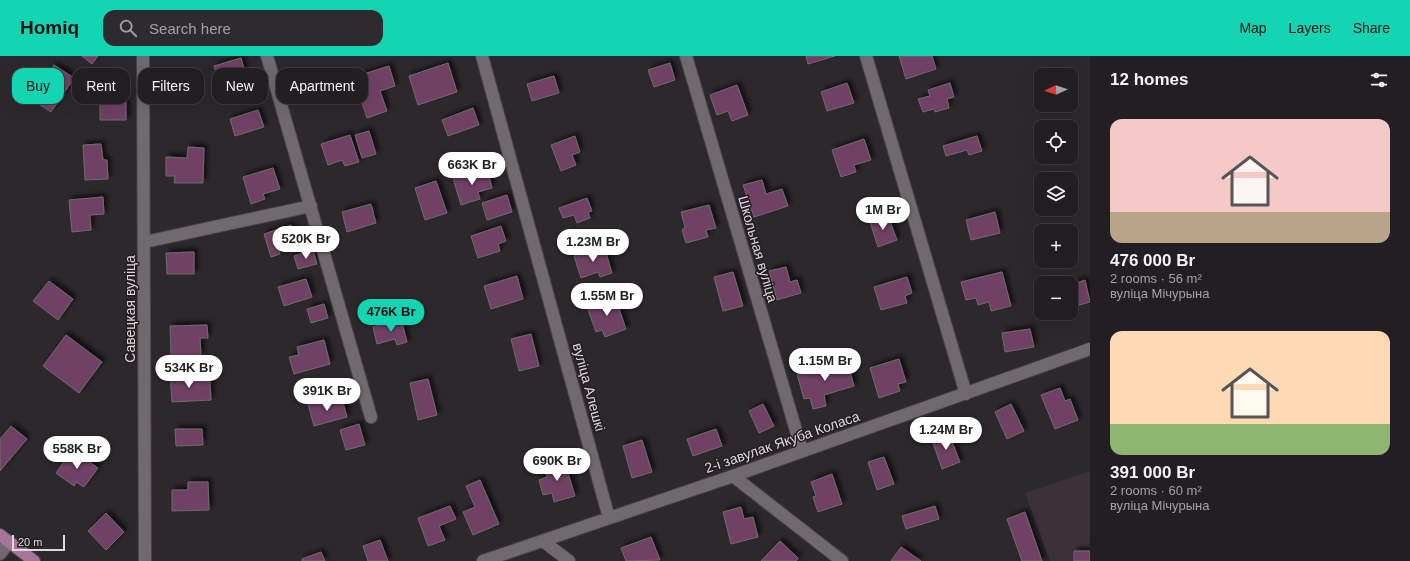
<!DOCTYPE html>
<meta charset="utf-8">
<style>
:root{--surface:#221e21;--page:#2e2b2e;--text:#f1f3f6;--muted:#a2a2a5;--line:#3f3c3f;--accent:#14d5b3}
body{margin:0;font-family:Helvetica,sans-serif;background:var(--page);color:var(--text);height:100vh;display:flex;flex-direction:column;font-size:15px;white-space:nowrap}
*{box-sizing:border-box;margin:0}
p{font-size:13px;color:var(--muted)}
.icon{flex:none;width:22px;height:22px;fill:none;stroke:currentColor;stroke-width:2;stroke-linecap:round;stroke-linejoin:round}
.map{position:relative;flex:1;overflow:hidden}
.side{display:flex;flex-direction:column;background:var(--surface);width:320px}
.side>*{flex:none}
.banner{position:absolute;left:12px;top:12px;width:380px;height:36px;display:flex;gap:8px}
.needle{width:26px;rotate:267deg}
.buttons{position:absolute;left:1034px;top:12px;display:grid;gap:8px}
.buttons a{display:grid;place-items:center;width:44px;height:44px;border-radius:8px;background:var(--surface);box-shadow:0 4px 16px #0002,0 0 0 1px var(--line);font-size:20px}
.scale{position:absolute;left:12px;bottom:10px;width:53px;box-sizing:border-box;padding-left:4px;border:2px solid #dedadc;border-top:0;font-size:11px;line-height:14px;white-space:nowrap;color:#dedadc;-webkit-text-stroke:3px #241e22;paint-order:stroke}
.price{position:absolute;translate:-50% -34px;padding:0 9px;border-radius:14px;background:#fff;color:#222;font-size:13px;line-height:26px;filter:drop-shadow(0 1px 2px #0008)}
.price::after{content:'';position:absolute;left:50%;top:24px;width:12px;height:9px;margin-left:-6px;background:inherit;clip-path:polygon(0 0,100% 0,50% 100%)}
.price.selected{background:var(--accent);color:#111}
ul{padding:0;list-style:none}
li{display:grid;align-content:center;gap:8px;height:212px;padding:0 20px}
li span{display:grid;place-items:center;height:124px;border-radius:12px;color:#555}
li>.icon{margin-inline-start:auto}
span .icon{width:72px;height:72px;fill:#fffc;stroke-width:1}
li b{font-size:17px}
h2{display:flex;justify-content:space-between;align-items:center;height:48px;padding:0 20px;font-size:17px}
.tag{padding:0 14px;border-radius:12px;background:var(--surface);box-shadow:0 4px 16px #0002,0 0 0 1px var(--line);font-size:14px;line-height:36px}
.tag.selected{background:var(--accent);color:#111}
header{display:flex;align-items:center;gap:24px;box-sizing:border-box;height:56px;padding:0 20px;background:var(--accent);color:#111}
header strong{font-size:19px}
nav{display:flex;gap:22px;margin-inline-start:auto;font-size:14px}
.search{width:280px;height:36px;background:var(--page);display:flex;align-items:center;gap:10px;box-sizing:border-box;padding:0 14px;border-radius:12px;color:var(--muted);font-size:15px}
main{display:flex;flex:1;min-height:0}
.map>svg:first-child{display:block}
.built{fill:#3c3138}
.building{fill:#714165;stroke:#706a6e;filter:url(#shadow)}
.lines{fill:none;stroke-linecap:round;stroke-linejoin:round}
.minor-casing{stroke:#4a4548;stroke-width:14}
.major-casing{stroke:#4a4548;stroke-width:14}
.minor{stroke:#706a6e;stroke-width:12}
.major{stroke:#a67599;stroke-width:12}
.labels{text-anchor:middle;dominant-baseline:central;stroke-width:3;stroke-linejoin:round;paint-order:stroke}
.street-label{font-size:14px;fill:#dedadc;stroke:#241e22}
</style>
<header>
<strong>Homiq</strong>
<div class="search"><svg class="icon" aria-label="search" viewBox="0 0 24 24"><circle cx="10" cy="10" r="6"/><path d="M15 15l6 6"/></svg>Search here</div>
<nav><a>Map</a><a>Layers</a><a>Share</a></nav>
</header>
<main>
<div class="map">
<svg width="1090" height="505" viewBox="0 0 1090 505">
<defs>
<filter id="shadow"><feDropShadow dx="3.5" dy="-3.5" stdDeviation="2" flood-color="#0009"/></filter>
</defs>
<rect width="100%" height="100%" fill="#2d282c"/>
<path class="built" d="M1090,415V505H1050L1025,437Z"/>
<path class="building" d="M82,0H98L92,8Z
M806,0H835L808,8Z
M899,0H932L936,13L906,23Z
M241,2L246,20L220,28L214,10Z
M448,7L457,36L418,49L409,20Z
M670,7L675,24L654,31L648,14Z
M54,9L74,22L51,56L31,43Z
M389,10L395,30L380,35L387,55L367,62L354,21Z
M554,20L559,37L532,45L527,28Z
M847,27L854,47L827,55L821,36Z
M950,27L954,41L947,43L949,52L935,56L934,53L923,56L918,43L930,40L928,34Z
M737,29L748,59L732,65L728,55L717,59L710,39Z
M100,41H126V64H100Z
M473,52L479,69L448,80L442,64Z
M258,54L264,71L235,80L230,63Z
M369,75L376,98L362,102L355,79Z
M350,79L359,106L345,110L342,104L328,109L321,88Z
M575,80L580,96L572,99L576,109L561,115L551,89Z
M977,80L982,95L969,99L967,94L946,100L943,90Z
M864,83L871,104L854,109L856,116L841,121L832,94Z
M101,88L103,104H107L108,123L85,124L83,89Z
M188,91L204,92L203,127H174L175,120H166V101L187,102Z
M273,112L280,133L263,138L265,143L251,148L243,121Z
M487,113L492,132L478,136L480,143L461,149L453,122Z
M762,124L766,138L782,133L788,150L754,161L752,154L744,157L740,145L748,143L743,129Z
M436,125L447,157L425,164L415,132Z
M507,139L512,156L487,164L482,147Z
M103,141L104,158L90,159L91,174L72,176L69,144Z
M587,142L592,155L588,156L590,162L577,167L574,159L563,162L559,152Z
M371,148L376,167L347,176L342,156Z
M709,149L716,172L706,174L708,181L686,187L682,174L685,171L681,156Z
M995,156L1000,177L971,184L966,164Z
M888,160L897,184L878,191L870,166Z
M291,169L296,187L279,193L280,198L271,201L264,178Z
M501,170L506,185L498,188L500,195L478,202L471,180Z
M604,190L612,217L600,221L598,216L581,222L574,200Z
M313,194L317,208L298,213L294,200Z
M194,196V218H167L166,197Z
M786,211L790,226L797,224L801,237L777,244L769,215Z
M733,216L743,250L723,255L714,221Z
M1002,216L1011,250L991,255L989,246L978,249L976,242L966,244L961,226Z
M517,220L523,243L491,253L484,230Z
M907,221L912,237L905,240L907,247L881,254L874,231Z
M306,223L312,241L284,250L278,231Z
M1085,224L1090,246L1073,251L1071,245V229Z
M49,225L73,243L58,264L33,245Z
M615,241L626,273L605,281L602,274L596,276L587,251Z
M324,248L328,262L311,267L307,253Z
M401,263L407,286L397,289L395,283L377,288L373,271Z
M207,269L208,282H200L201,299L171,300L170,270Z
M1030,273L1034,291L1005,296L1002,277Z
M531,278L539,310L519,315L511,283Z
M66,279L102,306L79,337L43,310Z
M324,284L330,308L294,318L289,301L299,299L297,291Z
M899,303L906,326L898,328L900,335L879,342L870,312Z
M847,304L854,330L824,339L826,350L813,353L810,342L804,343L797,318Z
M190,316V326L210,325L211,344L172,346L170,317Z
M428,323L437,359L418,364L410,327Z
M1060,332L1065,345L1070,343L1078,364L1055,373L1041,339Z
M342,343L347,361L314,370L308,348L324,344L325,348Z
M763,348L774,370L759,377L749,355Z
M1011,348L1024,375L1007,383L995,356Z
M359,368L365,389L346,394L340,374Z
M11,370L27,383L0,415V383Z
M175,373H202L203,389L176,390Z
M716,373L722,390L693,400L687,383Z
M949,378L960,406L942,413L932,384Z
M642,384L652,416L632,422L623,390Z
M72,394L98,412L84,431L76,426L74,430L56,417Z
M884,401L894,428L877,434L868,406Z
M564,404L575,440L554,446L552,437L543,439L539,424L547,421L544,410Z
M832,418L842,448L818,456L813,441L816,440L811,426Z
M480,424L499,468L473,479L463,456L475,451L466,430Z
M188,426H208L209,454L172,455V434H188Z
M450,450L456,463L439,470L445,484L428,490L418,462Z
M935,450L939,463L906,473L902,460Z
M741,451L744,463L753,461L758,481L731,488L723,456Z
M1025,456L1042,505H1022L1007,463Z
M106,457L124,476L106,494L88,475Z
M651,481L660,504L626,505L621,492Z
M380,484L388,505H368L363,490Z
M780,485L798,502L796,505H761Z
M901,491L921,505H891Z
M1074,495H1090V505H1074Z
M321,496L325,505H302V503Z"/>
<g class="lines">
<g class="minor-casing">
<path id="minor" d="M143,0L145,505
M267,0L371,361
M482,0L609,462
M686,0L802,395
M866,0L966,338
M145,186L311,150
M733,420L842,505
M543,485L569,505
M0,498L9,486
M483,505L733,420L1090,293"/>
</g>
<g class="major-casing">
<path id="major" d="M0,479L34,505"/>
</g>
<use href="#minor" class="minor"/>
<use href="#major" class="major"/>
</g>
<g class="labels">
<g class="street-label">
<text transform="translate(758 193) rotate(74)">Школьная вуліца</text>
<text transform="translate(130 253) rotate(-90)">Савецкая вуліца</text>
<text transform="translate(589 331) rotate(75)">вуліца Алешкі</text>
<text transform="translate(782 386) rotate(-19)">2-і завулак Якуба Коласа</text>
</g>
</g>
</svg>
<div class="buttons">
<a><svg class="needle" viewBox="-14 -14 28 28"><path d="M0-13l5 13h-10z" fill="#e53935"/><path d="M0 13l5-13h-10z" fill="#a2a2a5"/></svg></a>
<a><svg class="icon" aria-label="locate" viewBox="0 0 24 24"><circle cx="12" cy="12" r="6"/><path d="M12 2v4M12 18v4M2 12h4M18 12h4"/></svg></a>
<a><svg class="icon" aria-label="layers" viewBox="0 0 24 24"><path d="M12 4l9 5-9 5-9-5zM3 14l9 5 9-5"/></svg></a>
<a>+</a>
<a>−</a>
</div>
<div class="scale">20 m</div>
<b class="price" style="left:472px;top:130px">663K Br</b>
<b class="price" style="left:883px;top:175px">1M Br</b>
<b class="price" style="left:306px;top:204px">520K Br</b>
<b class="price" style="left:593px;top:207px">1.23M Br</b>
<b class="price" style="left:607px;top:261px">1.55M Br</b>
<b class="price selected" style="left:391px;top:277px">476K Br</b>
<b class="price" style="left:825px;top:326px">1.15M Br</b>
<b class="price" style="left:189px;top:333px">534K Br</b>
<b class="price" style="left:327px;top:356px">391K Br</b>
<b class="price" style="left:946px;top:395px">1.24M Br</b>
<b class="price" style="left:77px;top:414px">558K Br</b>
<b class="price" style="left:557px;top:426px">690K Br</b>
<div class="banner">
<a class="tag selected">Buy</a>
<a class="tag">Rent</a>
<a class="tag">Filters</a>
<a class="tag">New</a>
<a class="tag">Apartment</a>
</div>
</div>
<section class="side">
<h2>12 homes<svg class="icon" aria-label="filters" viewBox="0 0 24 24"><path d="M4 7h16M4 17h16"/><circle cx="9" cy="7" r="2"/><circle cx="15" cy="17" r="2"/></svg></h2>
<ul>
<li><span style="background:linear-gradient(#f6c9c9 75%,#b9a48a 0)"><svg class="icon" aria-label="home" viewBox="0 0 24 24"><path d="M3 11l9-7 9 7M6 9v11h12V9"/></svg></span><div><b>476 000 Br</b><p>2 rooms · 56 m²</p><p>вуліца Мічурына</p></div></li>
<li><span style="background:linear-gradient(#ffd9b3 75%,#8fb573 0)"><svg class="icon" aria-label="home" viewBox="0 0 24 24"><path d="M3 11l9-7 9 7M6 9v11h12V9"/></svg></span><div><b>391 000 Br</b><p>2 rooms · 60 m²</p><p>вуліца Мічурына</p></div></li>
</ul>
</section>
</main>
